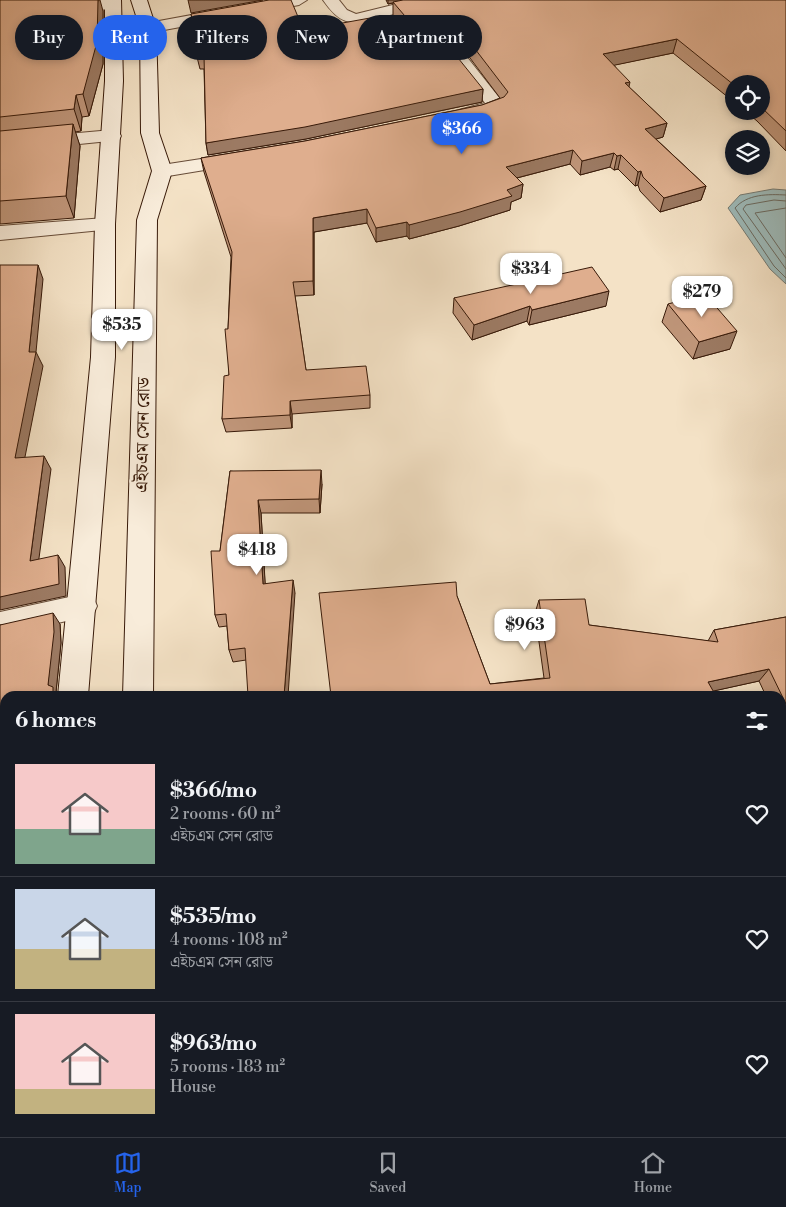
<!DOCTYPE html>
<meta charset="utf-8">
<style>
:root{--surface:#171b24;--page:#242831;--text:#f1f3f6;--muted:#9ea1a6;--line:#363941;--accent:#2563eb}
body{margin:0;font-family:"Libre Bodoni","Noto Serif Bengali",serif;background:var(--page);color:var(--text);height:100vh;display:flex;flex-direction:column;font-size:19px;white-space:nowrap}
*{box-sizing:border-box;margin:0}
p{font-size:16px;color:var(--muted)}
.icon{flex:none;width:28px;height:28px;fill:none;stroke:currentColor;stroke-width:2;stroke-linecap:round;stroke-linejoin:round}
.map{position:relative;flex:1;overflow:hidden}
.side{position:absolute;left:0px;top:691px;width:786px;height:446px;display:flex;flex-direction:column;background:var(--surface);border-radius:15px 15px 0 0;box-shadow:0 2px 8px #0003}
.side>*{flex:none}
.top-card{position:absolute;left:15px;top:15px;width:500px;height:45px;display:flex;gap:10px}
.fabs{position:absolute;left:725px;top:75px;display:grid;gap:10px}
.fabs a{display:grid;place-items:center;width:45px;height:45px;border-radius:50%;background:var(--surface);box-shadow:0 2px 8px #0003;font-size:25px}
.price{position:absolute;translate:-50% -42px;padding:0 11px;border-radius:10px;background:#fff;color:#222;font-size:16px;line-height:32px;filter:drop-shadow(0 1px 2px #0008)}
.price::after{content:'';position:absolute;left:50%;top:30px;width:15px;height:11px;margin-left:-8px;background:inherit;clip-path:polygon(0 0,100% 0,50% 100%)}
.price.on{background:var(--accent);color:#fff}
ul{padding:0;list-style:none}
li{display:flex;align-items:center;gap:15px;height:125px;padding:0 15px}
li+li{border-top:1px solid var(--line)}
li span{display:grid;place-items:center;flex:none;width:140px;height:100px;border-radius:0px;color:#555}
li>.icon{margin-inline-start:auto}
span .icon{width:60px;height:60px;fill:#fffc;stroke-width:1}
li b{font-size:21px}
h2{display:flex;justify-content:space-between;align-items:center;height:60px;padding:0 15px;font-size:21px}
.chip{padding:0 18px;border-radius:22px;background:var(--surface);box-shadow:0 2px 8px #0003;font-size:18px;line-height:45px}
.chip.on{background:var(--accent);color:#fff}
.dock{display:flex;justify-content:space-around;align-items:center;height:70px;border-top:1px solid var(--line);background:var(--surface);font-size:14px;color:var(--muted)}
.dock a{display:grid;justify-items:center;gap:2px}
.dock .on{color:var(--accent)}
.map>svg:first-child{display:block}
.water{fill:#9ebcbc;stroke:#757b74}
.lines{fill:none;stroke-linecap:round;stroke-linejoin:round}
.shore{stroke:#6b6b62;stroke-width:1}
.minor-casing{stroke:#674c38;stroke-width:2}
.tertiary-casing{stroke:#674c38;stroke-width:2}
.secondary-casing{stroke:#381a09;stroke-width:2}
.minor{fill:#f8ecda;fill-rule:evenodd}
.tertiary{fill:#f8ecda;fill-rule:evenodd}
.secondary{fill:#f8ecda;fill-rule:evenodd}
.wall{fill:#c0967a;stroke:#381a09}
.shaded-wall{fill:#9c7a63;stroke:#381a09}
.building{fill:#dfae8e;stroke:#381a09}
.labels{text-anchor:middle;dominant-baseline:central;stroke-width:4;stroke-linejoin:round;paint-order:stroke}
.street-label{font-size:18px;fill:#381a09;stroke:#f8ecda}
</style>
<div class="map">
<svg width="786" height="1137" viewBox="0 0 786 1137">
<rect width="100%" height="100%" fill="#f4e2c6"/>
<filter id="stains"><feTurbulence type="fractalNoise" baseFrequency=".004" numOctaves="4"/><feColorMatrix values="0 0 0 0 .2 0 0 0 0 .09 0 0 0 0 .02 0 0 0 .5 -.17"/></filter>
<radialGradient id="worn" r=".72"><stop offset=".6" stop-color="#630" stop-opacity="0"/><stop offset="1" stop-color="#630" stop-opacity=".3"/></radialGradient>
<path class="water" d="M773,189L786,190V284L770,269L728,208L740,195Z"/>
<g class="lines">
<path class="shore" d="M786,195C768,194 747,194 735,208L774,266L786,278
M786,201L774,200L746,205L743,209L786,269
M786,208L755,213L786,258"/>
<g class="minor-casing">
<path id="minor" d="M99,0H117L121,4L113,9L0,16V6Z
M273,0H307L299,5L148,33L142,32L140,28L142,24L148,23Z
M323,0H339L347,10L356,14L413,0H441L439,3L390,15L415,45L449,41L455,42L505,105L502,109L466,120L459,118L457,114L459,110L485,103L449,55L445,52L411,56L405,55L376,19C348,25 340,24 323,0Z
M240,153L247,155L250,159L247,163L162,177L155,175L152,171L155,167L162,165Z
M105,218L112,219L115,224L112,229L0,240V226Z
M83,594L93,597L97,606L93,615L0,636V612Z
M786,780V812L781,813V781Z"/>
</g>
<g class="tertiary-casing">
<path id="tertiary" d="M112,130L119,132L121,136L119,140L0,152V140Z"/>
</g>
<g class="secondary-casing">
<path id="secondary" d="M105,0H121L123,81L115,224V357L88,696H58L91,357L95,224L105,81Z
M131,0H147L156,28L159,133L172,171L157,220L153,696H123L137,220L152,171L141,133L140,28Z
M24,1132H62V1137H24Z"/>
</g>
<use href="#minor" class="minor"/>
<use href="#tertiary" class="tertiary"/>
<use href="#secondary" class="secondary"/>
</g>
<path class="wall" d="M0,0L103,11V64L89,116L82,117L81,131L75,132L80,146L74,218L0,224Z
M386,0H786V151L757,121L745,111H761V84H734V102L673,53L614,65L629,87L667,123L663,137L656,139L706,186L701,200L660,212L640,191L638,185L635,186L618,169L614,170L610,167L580,175L570,164L517,178L523,184L521,198L511,202L510,210L459,226L409,239L407,236L376,242L367,223L314,232V295L295,296L306,370L370,395V408L292,414V428L226,432L222,419L229,375L228,329L231,257L204,172L201,158L305,141L482,105L500,98L458,42L451,40L416,43L393,16V3L388,4Z
M191,14L301,24L315,28L405,45L483,89L482,102L306,139L208,155L206,143L204,69H200L197,57V43Z
M454,298L606,306L529,325L527,321L472,340L453,313Z
M668,304L730,349L693,359L662,322Z
M230,471L322,484L320,513H261L265,584L295,593L246,660L233,662L229,650L227,626L219,627L215,615L220,551Z
M457,596L490,684L544,678L535,613L539,600L589,625L708,641L714,630L786,617V736L781,726V696H766L759,681L713,691L331,696Z
M60,624L61,643L56,692L60,696H5V804L1,828H5V880H0V625Z
M751,1132H781L786,1137H753Z"/>
<path class="shaded-wall" d="M98,0H100L103,11V64L89,116L83,94Z
M188,0H263L191,13Z
M388,0H405L388,4Z
M677,39L673,53L601,68L603,54Z
M630,82L627,96L625,83Z
M483,89L482,102L306,139L208,155L206,143Z
M76,95L82,117L81,131L74,109Z
M667,123L663,137L642,143L645,129Z
M73,124L80,146L74,218L66,196Z
M573,150L570,164L505,181L506,167Z
M614,153L610,167L580,175L582,161Z
M621,155L618,169L614,170L617,156Z
M641,171L638,185L635,186L638,172Z
M523,184L521,198L511,202L510,210L459,226L409,239V225Z
M706,186L701,200L660,212L664,198Z
M367,209V223L314,232V295L313,281V218Z
M407,222V236L376,242V228Z
M38,265L43,279L36,352L43,366L22,472L15,458L29,352Z
M609,291L606,306L529,325L532,310Z
M530,306L527,321L472,340L474,325Z
M737,331L730,349L693,359L699,342Z
M290,401L292,414V428L290,415Z
M44,456L51,469L37,573L30,561Z
M321,470L322,484L320,513L319,499Z
M258,500L261,513L266,597L263,584Z
M58,555L65,567L66,596L0,610V597Z
M293,580L295,593L288,696H284Z
M53,613L60,624L61,643L56,692L60,696H53L48,685Z
M769,669L759,681L700,694L708,682Z
M5,749V804L0,836V767L3,750Z
M290,1132H296V1137H290Z"/>
<path class="building" d="M0,0H98L97,42L83,94L76,95L74,109L0,117Z
M269,0H291L301,24L313,23L315,28L381,16L405,45L446,43L483,89L305,127L206,143L204,56L197,57V40L191,14Z
M403,0H786V131L761,107V84H734V85L677,39L603,54L630,82L625,83L667,123L645,129L706,186L664,198L643,177L641,171L638,172L621,155L617,156L614,153L582,161L573,150L506,167L523,184L507,190L512,196L460,212L409,225L407,222L376,228L367,209L313,218V281L293,282L306,370L366,366L370,395L290,401V415L222,419L224,376L229,375L225,329H228L232,252L201,158L305,141L482,105L504,97L508,92L459,28L452,26L416,29L393,2Z
M73,124L66,196L0,201V131Z
M0,265H38L29,352H36L15,458L44,456L30,561L58,555L59,584L0,597Z
M592,267L609,291L532,310L530,306L474,325L454,298Z
M705,294L737,331L699,342L668,304Z
M321,470L319,499L258,500L263,584L293,580L284,696H248L245,648L229,650L226,614L215,615L211,551H220L230,471Z
M456,582L457,596L490,684L550,678L539,600L585,599L589,625L718,642L714,630L786,617V704L769,669L708,682L716,696H331L319,593Z
M53,613L54,632L48,685L53,687V696H5V749L3,750L0,767V625Z
M786,820V1137H771L769,1132H781V821Z
M0,828H5V873H0Z
M144,1132H290V1137H145Z"/>
<g class="labels">
<g class="street-label">
<text transform="translate(143 435) rotate(-89)">এইচএম সেন রোড</text>
</g>
</g>
<rect width="100%" height="100%" filter="url(#stains)"/>
<rect width="100%" height="100%" fill="url(#worn)"/>
</svg>
<div class="fabs">
<a><svg class="icon" aria-label="locate" viewBox="0 0 24 24"><circle cx="12" cy="12" r="6"/><path d="M12 2v4M12 18v4M2 12h4M18 12h4"/></svg></a>
<a><svg class="icon" aria-label="layers" viewBox="0 0 24 24"><path d="M12 4l9 5-9 5-9-5zM3 14l9 5 9-5"/></svg></a>
</div>
<b class="price on" style="left:462px;top:155px">$366</b>
<b class="price" style="left:531px;top:295px">$334</b>
<b class="price" style="left:702px;top:318px">$279</b>
<b class="price" style="left:122px;top:351px">$535</b>
<b class="price" style="left:257px;top:576px">$418</b>
<b class="price" style="left:525px;top:651px">$963</b>
<div class="top-card">
<a class="chip">Buy</a>
<a class="chip on">Rent</a>
<a class="chip">Filters</a>
<a class="chip">New</a>
<a class="chip">Apartment</a>
</div>
<section class="side">
<h2>6 homes<svg class="icon" aria-label="filters" viewBox="0 0 24 24"><path d="M4 7h16M4 17h16"/><circle cx="9" cy="7" r="2"/><circle cx="15" cy="17" r="2"/></svg></h2>
<ul>
<li><span style="background:linear-gradient(#f6c9c9 65%,#7fa58c 0)"><svg class="icon" aria-label="home" viewBox="0 0 24 24"><path d="M3 11l9-7 9 7M6 9v11h12V9"/></svg></span><div><b>$366/mo</b><p>2 rooms · 60 m²</p><p>এইচএম সেন রোড</p></div><svg class="icon" aria-label="heart" viewBox="0 0 24 24"><path d="M12 20l-8-8c-3-5 5-10 8-4 3-6 11-1 8 4z"/></svg></li>
<li><span style="background:linear-gradient(#c9d6e8 60%,#c2b280 0)"><svg class="icon" aria-label="home" viewBox="0 0 24 24"><path d="M3 11l9-7 9 7M6 9v11h12V9"/></svg></span><div><b>$535/mo</b><p>4 rooms · 108 m²</p><p>এইচএম সেন রোড</p></div><svg class="icon" aria-label="heart" viewBox="0 0 24 24"><path d="M12 20l-8-8c-3-5 5-10 8-4 3-6 11-1 8 4z"/></svg></li>
<li><span style="background:linear-gradient(#f6c9c9 75%,#c2b280 0)"><svg class="icon" aria-label="home" viewBox="0 0 24 24"><path d="M3 11l9-7 9 7M6 9v11h12V9"/></svg></span><div><b>$963/mo</b><p>5 rooms · 183 m²</p><p>House</p></div><svg class="icon" aria-label="heart" viewBox="0 0 24 24"><path d="M12 20l-8-8c-3-5 5-10 8-4 3-6 11-1 8 4z"/></svg></li>
</ul>
</section>
</div>
<nav class="dock">
<a class="on"><svg class="icon" aria-label="map" viewBox="0 0 24 24"><path d="M3 6l6-2 6 2 6-2v14l-6 2-6-2-6 2zM9 4v14M15 6v14"/></svg>Map</a>
<a><svg class="icon" aria-label="saved" viewBox="0 0 24 24"><path d="M7 4h10v16l-5-4-5 4z"/></svg>Saved</a>
<a><svg class="icon" aria-label="home" viewBox="0 0 24 24"><path d="M3 11l9-7 9 7M6 9v11h12V9"/></svg>Home</a>
</nav>
